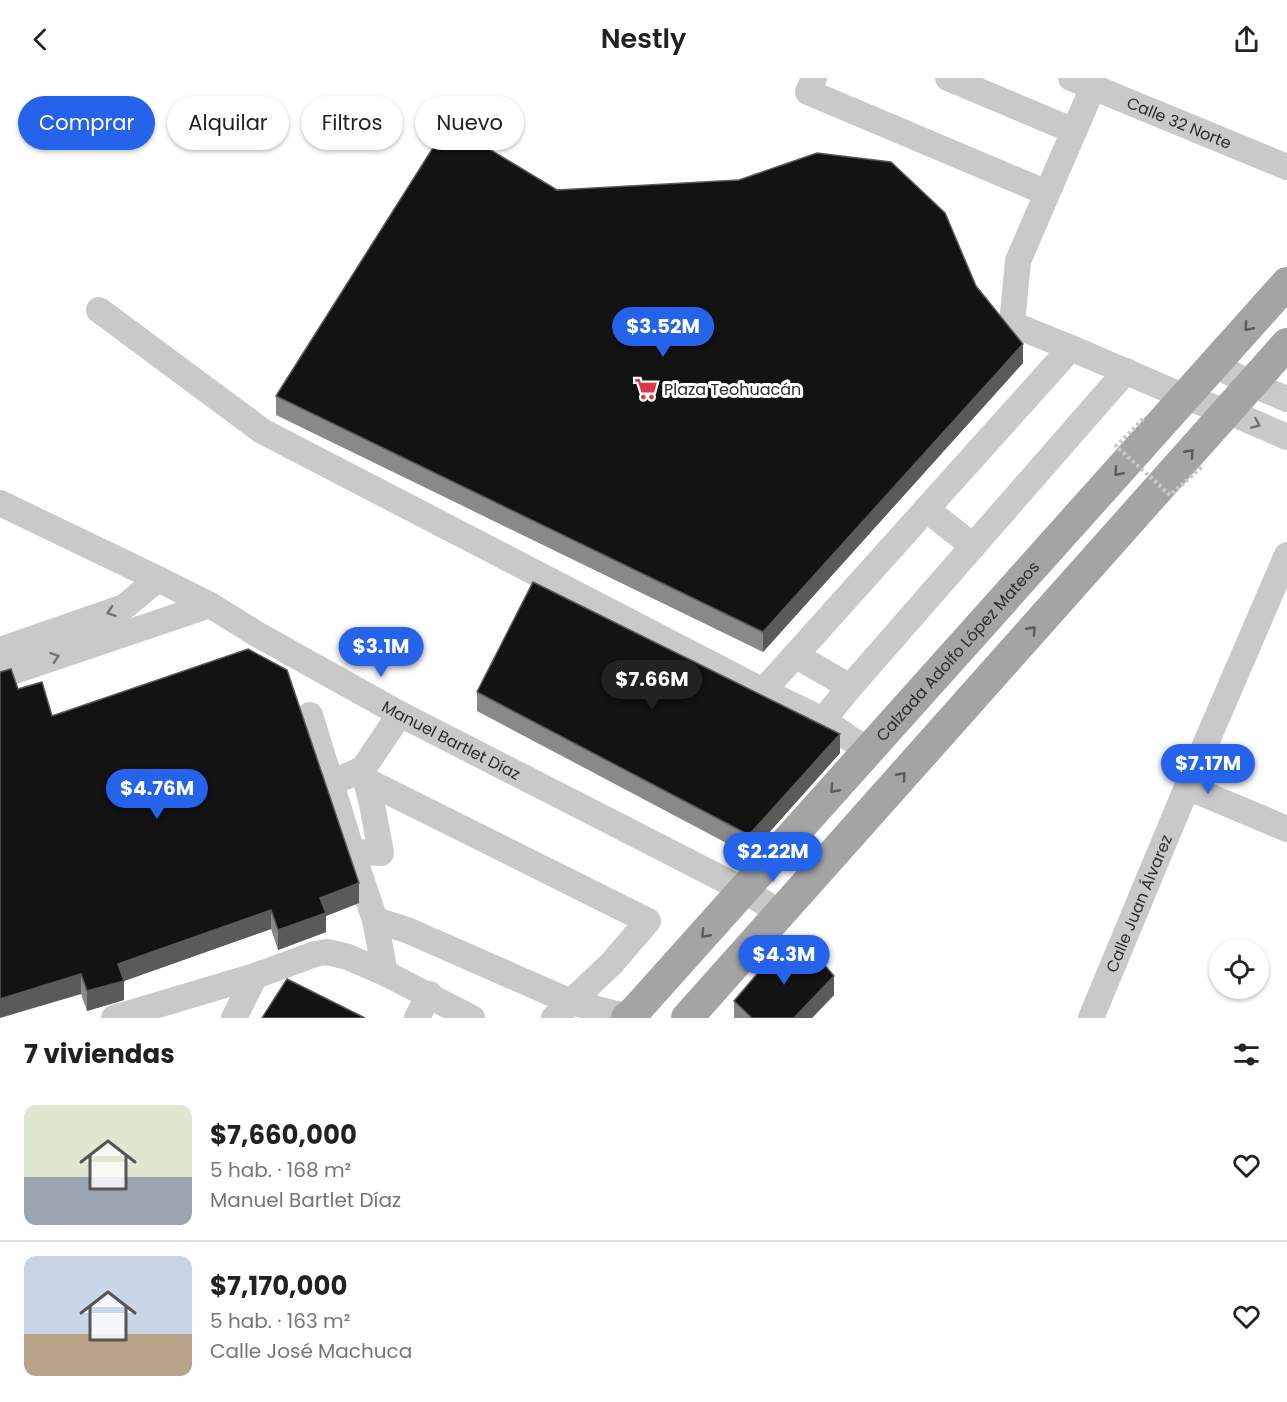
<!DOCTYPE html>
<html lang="es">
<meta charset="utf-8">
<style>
:root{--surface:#fff;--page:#f2f2f2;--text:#222;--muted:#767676;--line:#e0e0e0;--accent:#2563eb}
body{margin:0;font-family:Poppins,sans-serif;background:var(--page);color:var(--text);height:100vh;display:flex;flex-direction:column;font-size:22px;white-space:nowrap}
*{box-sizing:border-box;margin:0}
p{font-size:20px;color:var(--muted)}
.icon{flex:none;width:33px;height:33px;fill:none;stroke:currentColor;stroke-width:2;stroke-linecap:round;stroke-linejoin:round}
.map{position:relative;height:940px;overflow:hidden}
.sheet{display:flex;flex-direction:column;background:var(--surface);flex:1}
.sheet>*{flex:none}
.hud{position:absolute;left:18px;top:18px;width:600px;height:54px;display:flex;gap:12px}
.buttons{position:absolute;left:1209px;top:861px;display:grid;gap:12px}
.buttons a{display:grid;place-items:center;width:60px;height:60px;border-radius:50%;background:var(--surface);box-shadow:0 2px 4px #0004;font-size:30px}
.price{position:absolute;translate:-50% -51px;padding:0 14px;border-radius:21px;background:var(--accent);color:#fff;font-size:20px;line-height:39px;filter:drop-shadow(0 2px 3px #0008)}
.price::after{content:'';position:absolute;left:50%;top:36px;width:18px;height:14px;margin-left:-9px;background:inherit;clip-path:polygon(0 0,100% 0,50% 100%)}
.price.current{background:#222;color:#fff}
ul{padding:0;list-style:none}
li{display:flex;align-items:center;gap:18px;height:150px;padding:0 24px}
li+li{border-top:2px solid var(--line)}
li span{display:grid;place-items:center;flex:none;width:168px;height:120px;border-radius:12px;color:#555}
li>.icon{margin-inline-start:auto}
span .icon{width:72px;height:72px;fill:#fffc;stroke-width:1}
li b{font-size:26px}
h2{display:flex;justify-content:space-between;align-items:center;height:72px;padding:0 24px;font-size:26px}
.chip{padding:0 21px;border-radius:27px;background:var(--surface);box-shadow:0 2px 4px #0004;font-size:21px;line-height:54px}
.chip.current{background:var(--accent);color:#fff}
header{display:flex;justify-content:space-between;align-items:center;height:78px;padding:0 24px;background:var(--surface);font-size:27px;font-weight:600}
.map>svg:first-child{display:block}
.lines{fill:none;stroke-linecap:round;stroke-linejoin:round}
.minor{stroke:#c9c9c9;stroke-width:26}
.major{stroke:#a4a4a4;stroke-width:32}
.path-bridge{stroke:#c9c9c9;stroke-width:4;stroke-dasharray:3 3;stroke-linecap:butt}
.wall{fill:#898989}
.shaded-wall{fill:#5a5a5a}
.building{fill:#131313;stroke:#5a5a5a;stroke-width:1.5}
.oneway{stroke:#5c5c5c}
.oneway2{stroke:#737373}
.labels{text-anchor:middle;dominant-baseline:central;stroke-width:6;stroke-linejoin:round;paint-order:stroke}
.street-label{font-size:16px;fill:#2c2c2c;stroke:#fff}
.poi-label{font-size:16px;fill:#2c2c2c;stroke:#fff;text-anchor:start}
</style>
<header><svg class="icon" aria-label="back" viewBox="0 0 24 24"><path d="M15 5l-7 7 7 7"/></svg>Nestly<svg class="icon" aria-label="share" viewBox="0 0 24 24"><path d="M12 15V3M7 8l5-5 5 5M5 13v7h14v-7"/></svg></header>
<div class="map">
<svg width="1287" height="940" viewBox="0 0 1287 940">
<rect width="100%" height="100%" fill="#fff"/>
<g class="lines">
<g class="minor">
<path d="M814,0L808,14L1047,115"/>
<path d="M948,0L1074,53"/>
<path id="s1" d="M1071,0L1287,89"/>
<path d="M99,232L262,353L763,613L823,642L868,673"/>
<path d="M1071,270L1012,246L1018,183L1093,9"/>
<path d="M1214,286L1251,306L1287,321"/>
<path id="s2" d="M0,425L158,501L210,527L255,555L400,636L744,812L780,835"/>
<path d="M926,431L973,468"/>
<path d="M0,572L124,529L158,501"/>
<path d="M795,577L850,609"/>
<path d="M0,598L210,527"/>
<path d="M763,613L1071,270L1185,319L1241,339L1287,359"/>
<path d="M400,636L363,691L331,705L352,774L375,842L385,895L472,940"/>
<path d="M310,637L331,705"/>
<path d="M823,642L850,609L1126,293"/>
<path d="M367,703L648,843L612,885L554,940"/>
<path d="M1187,709L1287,751"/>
<path d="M352,774L381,775L372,726L363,692"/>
<path d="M375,842L407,852L571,924L632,940"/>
<path d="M114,940L255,898L315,876L327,874L348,879L385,895"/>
<path d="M234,940L255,898"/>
<path d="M417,940L429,916"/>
<path id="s3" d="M1091,940L1187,709L1287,477"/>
</g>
<g class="major">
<path id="s4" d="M627,940L636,932L1287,205"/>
<path d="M687,940L1287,266"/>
</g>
<path class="path-bridge" d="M1143,341L1116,368L1170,417L1204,387"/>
</g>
<path class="wall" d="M739,102L976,208L1023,285L763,574L276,337V318L557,112Z
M18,611L52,638L359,825L326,838V854L278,872L271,851L124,903V922L87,933L81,916Z
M477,614L840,675L749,777L477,633Z
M834,917L812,940H734V923Z"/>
<path class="shaded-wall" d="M1023,266V285L763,574V554Z
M840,656V675L749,777V757Z
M359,805V825L326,838V854L278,872V852L320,820Z
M271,832V851L124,903V922L87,933V913L118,886Z
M81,896V916L0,940V921Z
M834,898V917L812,940H794Z"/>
<path class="building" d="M448,46L557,112L739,102L817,75L891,84L945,135L976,208L1023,266L763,554L276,318Z
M533,504L840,656L749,757L477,614Z
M248,571L287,592L359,805L320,820L326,835L278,852L271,832L118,886L124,903L87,913L81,896L0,921V594L11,591L18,611L42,604L52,638Z
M781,868L822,884L834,898L794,940H752L734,923Z
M287,901L365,940H262Z"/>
<defs><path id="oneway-chevron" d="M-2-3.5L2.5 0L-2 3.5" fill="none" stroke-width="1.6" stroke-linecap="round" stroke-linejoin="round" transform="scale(1.5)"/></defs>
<g class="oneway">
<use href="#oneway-chevron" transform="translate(1248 249) rotate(132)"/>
<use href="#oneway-chevron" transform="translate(1190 375) rotate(-48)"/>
<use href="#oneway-chevron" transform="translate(1118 394) rotate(132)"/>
<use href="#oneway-chevron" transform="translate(1032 552) rotate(-48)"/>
<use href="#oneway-chevron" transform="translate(902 698) rotate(-48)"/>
<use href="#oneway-chevron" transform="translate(834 711) rotate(132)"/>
<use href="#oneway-chevron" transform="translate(705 856) rotate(132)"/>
</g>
<g class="oneway2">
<use href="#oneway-chevron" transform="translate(1256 346) rotate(23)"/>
<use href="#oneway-chevron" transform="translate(111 534) rotate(161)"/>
<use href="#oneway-chevron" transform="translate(55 579) rotate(-19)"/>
</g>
<defs>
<g id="supermarket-bare" transform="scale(1.8)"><path d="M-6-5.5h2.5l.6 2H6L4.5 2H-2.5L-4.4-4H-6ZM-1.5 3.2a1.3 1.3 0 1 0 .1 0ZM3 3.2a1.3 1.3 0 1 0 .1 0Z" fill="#da3844" stroke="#fff" stroke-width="2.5" paint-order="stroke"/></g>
</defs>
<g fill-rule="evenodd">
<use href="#supermarket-bare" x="646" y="311"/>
</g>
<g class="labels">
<g class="street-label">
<text stroke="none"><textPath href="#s1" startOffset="117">Calle 32 Norte</textPath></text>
<text stroke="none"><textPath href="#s4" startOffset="494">Calzada Adolfo López Mateos</textPath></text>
<text stroke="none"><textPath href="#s2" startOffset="510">Manuel Bartlet Díaz</textPath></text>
<text stroke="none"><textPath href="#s3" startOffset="124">Calle Juan Álvarez</textPath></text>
</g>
<g class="poi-label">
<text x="664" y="311">Plaza Teohuacán</text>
</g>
</g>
</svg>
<div class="buttons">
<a><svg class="icon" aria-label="locate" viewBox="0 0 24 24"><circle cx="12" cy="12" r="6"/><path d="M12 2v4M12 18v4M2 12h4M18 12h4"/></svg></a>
</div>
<b class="price" style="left:663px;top:280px">$3.52M</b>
<b class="price" style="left:381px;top:600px">$3.1M</b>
<b class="price current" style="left:652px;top:633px">$7.66M</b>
<b class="price" style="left:1208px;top:717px">$7.17M</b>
<b class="price" style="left:157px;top:742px">$4.76M</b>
<b class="price" style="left:773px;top:805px">$2.22M</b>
<b class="price" style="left:784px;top:908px">$4.3M</b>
<div class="hud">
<a class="chip current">Comprar</a>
<a class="chip">Alquilar</a>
<a class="chip">Filtros</a>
<a class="chip">Nuevo</a>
</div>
</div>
<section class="sheet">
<h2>7 viviendas<svg class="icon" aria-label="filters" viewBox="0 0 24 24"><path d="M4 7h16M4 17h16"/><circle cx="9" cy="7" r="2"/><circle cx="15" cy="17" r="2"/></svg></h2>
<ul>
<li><span style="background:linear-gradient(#dfe7d0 60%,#9aa5b1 0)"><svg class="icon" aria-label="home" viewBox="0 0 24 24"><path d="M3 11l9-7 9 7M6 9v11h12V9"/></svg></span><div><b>$7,660,000</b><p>5 hab. · 168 m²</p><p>Manuel Bartlet Díaz</p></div><svg class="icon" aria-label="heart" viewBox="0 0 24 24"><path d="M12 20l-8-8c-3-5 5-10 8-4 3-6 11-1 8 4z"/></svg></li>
<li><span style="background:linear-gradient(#c9d6e8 65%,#b9a48a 0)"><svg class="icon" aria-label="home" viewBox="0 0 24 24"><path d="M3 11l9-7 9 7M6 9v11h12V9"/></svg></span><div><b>$7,170,000</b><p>5 hab. · 163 m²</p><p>Calle José Machuca</p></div><svg class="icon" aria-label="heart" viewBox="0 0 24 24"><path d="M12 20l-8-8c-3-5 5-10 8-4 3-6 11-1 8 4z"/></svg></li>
</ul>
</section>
